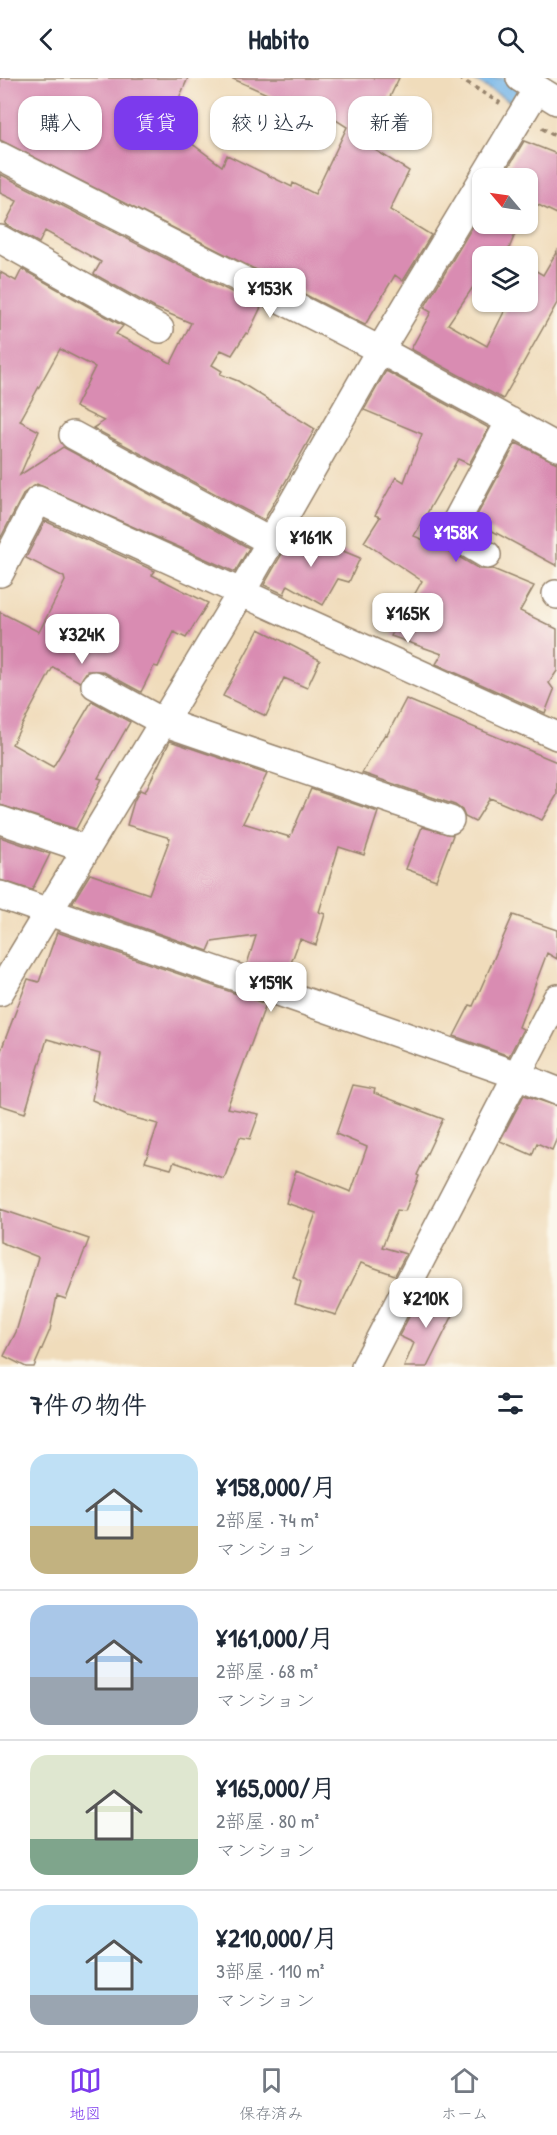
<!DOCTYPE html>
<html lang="ja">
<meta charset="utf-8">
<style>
:root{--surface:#fff;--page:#f6f6f7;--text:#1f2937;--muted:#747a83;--line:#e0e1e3;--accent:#7c3aed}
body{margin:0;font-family:"Patrick Hand","Klee One",sans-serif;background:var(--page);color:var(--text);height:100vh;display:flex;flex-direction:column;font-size:22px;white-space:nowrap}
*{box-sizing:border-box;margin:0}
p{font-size:20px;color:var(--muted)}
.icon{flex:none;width:33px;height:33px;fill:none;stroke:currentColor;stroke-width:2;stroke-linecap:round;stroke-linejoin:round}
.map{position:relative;height:1289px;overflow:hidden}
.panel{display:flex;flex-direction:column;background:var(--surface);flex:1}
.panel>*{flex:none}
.guide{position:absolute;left:18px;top:18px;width:522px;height:54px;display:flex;gap:12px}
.needle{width:39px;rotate:299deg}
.controls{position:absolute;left:472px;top:90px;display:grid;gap:12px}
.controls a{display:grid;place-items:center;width:66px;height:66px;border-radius:12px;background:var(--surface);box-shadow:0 2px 4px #0004;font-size:30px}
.price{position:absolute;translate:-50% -51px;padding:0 14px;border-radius:12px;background:#fff;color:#222;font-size:20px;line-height:39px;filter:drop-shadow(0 2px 3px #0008)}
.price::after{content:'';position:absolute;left:50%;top:36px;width:18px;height:14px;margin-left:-9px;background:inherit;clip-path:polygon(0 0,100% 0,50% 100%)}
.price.active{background:var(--accent);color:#fff}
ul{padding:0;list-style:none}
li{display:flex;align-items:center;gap:18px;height:150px;padding:0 30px}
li+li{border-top:2px solid var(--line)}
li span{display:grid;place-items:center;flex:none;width:168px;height:120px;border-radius:18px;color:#555}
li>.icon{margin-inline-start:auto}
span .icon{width:72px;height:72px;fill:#fffc;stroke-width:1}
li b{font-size:26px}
h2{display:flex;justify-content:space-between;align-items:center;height:72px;padding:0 30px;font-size:26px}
.tag{padding:0 21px;border-radius:18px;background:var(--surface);box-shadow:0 2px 4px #0004;font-size:21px;line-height:54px}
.tag.active{background:var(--accent);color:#fff}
header{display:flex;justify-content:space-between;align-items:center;height:78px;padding:0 30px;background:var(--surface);font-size:27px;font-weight:700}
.menu{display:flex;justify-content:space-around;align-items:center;height:84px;border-top:2px solid var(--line);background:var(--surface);font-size:16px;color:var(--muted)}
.menu a{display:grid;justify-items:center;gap:3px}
.menu .active{color:var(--accent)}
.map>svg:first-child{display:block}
.water{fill:#74b5e8;stroke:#587083;stroke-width:1.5}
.building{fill:#d98cb2}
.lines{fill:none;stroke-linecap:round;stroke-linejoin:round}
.minor-casing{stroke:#96836c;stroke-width:30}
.path{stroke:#96836c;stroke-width:4;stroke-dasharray:4.5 4.5;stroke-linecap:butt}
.minor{stroke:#fff;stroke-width:27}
</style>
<header><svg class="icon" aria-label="back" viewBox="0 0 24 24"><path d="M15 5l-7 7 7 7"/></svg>Habito<svg class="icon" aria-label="search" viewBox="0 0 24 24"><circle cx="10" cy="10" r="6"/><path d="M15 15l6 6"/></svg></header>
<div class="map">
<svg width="557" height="1289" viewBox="0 0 557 1289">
<rect width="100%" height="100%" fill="#fbf7ec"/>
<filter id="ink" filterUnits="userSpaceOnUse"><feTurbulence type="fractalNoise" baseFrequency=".0167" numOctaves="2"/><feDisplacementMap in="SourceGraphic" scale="12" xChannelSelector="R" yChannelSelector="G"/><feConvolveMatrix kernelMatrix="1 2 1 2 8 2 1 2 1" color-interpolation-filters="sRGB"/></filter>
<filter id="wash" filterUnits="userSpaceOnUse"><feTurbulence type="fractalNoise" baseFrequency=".008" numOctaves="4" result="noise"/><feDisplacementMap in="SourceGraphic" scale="24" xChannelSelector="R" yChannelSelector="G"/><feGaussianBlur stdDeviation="1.35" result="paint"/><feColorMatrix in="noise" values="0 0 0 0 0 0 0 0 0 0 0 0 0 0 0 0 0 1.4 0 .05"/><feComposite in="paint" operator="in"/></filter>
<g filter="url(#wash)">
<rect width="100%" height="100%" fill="#f0dcbb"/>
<path class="water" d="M470,0H504L516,7L520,19L516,27Z"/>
<g id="blocks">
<path class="building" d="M0,0H188L167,47L222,88L227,77L292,109L293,105L315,116L347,49L305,22L301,31L231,0H399L367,67L409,93L390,132L431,157L403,203L395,197L365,247L0,62Z
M524,63L557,76V136L528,122V100H502Z
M0,96L261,229L248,256L246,255L232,277L221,272L212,287L222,293L220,296L238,303L315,351L264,442L93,350L104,343L75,329L95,289L60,271L20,343L39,353L20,397L63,369L249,470L235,494L37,406L24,415L0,461V194L16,203L22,191L123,248L116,256L171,285L191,245L155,230L94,196L101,184L45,153L39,165L5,146L17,123L0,115Z
M483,131V146H519L506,178H483V215L473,209L448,246L487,268L509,224H528V188L543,197L557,173V225L503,321L411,271L431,234L424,230Z
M386,293L489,350L469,386L458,381L414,458L449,473L479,491H493L534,508L520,533L557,551V593L549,605L554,612L545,635L436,586L442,576L391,558L422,503L364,464L380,439L375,437L396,399L404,404L422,356L364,332Z
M516,365L557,385V488L474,443Z
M45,443L155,493L152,497L208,525L186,560L174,554L158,589L154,588L141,614L102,593H87L80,604L53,589L12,666L53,689L92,623L130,644L98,700L102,701L76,751L0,727V534L39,554L65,503L64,499L26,480Z
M295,453L360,480L349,504L338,501L323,527L288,507L284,516L264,507Z
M259,551L320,582L307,610L284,600L266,638L223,618Z
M406,621L557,684V717L542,742L490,720L475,744L465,739L462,732L455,727L362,695L385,656L387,657Z
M170,663L267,696L243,745L290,759L311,711L378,734L364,777L339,769L319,834L325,836L316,867L300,861L288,893L279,889L276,896L247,886L256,858L212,864L208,873L72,825L90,796L149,816L170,760L127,747L134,723L140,712L145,714Z
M422,749L453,757L436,802L406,791Z
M0,759L50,776L32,812L0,802Z
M513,837L557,852V881L547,875L519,949L523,951L509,978L454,958L470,927L473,928Z
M57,854L266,926L227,1030L259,1036L250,1061L240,1059L224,1101L174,1084L171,1091L145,1084L158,1046L127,1038L92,1022L100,976L47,961L25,1035L0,1027V975L28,901L39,904Z
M353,1007L375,1011L374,1015L443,1041L417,1097L419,1098L405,1133L397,1132L382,1169L406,1176L395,1197L361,1185L336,1237L295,1225L301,1204L293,1199L316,1135L286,1125L296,1092L351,1114L367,1069L336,1056Z
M524,1017L557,1028V1060L552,1072L537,1065L532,1077L500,1063Z
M0,1131L89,1161L66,1221L57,1218L50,1252L34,1289H26L4,1278L16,1254L38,1179L0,1164Z
M423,1212L448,1224L445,1231L454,1235L427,1289H404L414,1265L399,1258Z"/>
</g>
</g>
<g filter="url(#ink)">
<use href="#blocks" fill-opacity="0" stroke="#96836c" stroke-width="1.5"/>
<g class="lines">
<g class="minor-casing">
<path id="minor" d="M520,0L557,23
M0,78L380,272L557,369
M0,161L160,251
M73,357L271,464
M487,477L450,455L510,343
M0,495L38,422L557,658
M556,516L557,517
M95,607L163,644L450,742
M0,742L86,771
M0,817L517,997L557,1013
M0,914L241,515L380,272L537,11
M365,1289L557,920"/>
</g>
<path class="path" d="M459,0L500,25
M542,50L557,59"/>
<use href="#minor" class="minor"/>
</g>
</g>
</svg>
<div class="controls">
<a><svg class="needle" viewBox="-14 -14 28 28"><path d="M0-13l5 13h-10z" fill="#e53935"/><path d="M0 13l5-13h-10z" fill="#747a83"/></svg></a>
<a><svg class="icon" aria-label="layers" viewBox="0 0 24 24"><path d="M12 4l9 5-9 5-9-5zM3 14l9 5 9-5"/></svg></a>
</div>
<b class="price" style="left:270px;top:241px">¥153K</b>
<b class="price active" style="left:456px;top:485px">¥158K</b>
<b class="price" style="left:311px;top:490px">¥161K</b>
<b class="price" style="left:408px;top:566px">¥165K</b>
<b class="price" style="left:82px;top:587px">¥324K</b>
<b class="price" style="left:271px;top:935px">¥159K</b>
<b class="price" style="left:426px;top:1251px">¥210K</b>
<div class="guide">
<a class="tag">購入</a>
<a class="tag active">賃貸</a>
<a class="tag">絞り込み</a>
<a class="tag">新着</a>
</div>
</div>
<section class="panel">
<h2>7件の物件<svg class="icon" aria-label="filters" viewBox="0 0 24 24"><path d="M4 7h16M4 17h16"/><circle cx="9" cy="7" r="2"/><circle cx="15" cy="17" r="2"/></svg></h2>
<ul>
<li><span style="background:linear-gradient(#bfe0f5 60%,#c2b280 0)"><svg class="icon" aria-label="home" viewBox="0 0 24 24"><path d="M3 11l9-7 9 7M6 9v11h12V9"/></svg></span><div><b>¥158,000/月</b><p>2部屋 · 74 m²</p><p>マンション</p></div></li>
<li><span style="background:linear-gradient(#a9c7e8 60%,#9aa5b1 0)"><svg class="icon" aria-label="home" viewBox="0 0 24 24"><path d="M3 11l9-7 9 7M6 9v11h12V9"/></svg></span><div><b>¥161,000/月</b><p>2部屋 · 68 m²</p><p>マンション</p></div></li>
<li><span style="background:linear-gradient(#dfe7d0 70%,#7fa58c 0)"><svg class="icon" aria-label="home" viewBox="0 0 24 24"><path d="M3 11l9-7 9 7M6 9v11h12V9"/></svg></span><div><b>¥165,000/月</b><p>2部屋 · 80 m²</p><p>マンション</p></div></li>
<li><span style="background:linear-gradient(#bfe0f5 75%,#9aa5b1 0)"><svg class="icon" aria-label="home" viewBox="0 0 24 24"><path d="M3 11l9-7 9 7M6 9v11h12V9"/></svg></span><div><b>¥210,000/月</b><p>3部屋 · 110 m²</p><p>マンション</p></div></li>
</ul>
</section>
<nav class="menu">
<a class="active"><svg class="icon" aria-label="map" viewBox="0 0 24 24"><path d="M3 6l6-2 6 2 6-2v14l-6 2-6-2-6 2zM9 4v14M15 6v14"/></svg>地図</a>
<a><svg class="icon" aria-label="saved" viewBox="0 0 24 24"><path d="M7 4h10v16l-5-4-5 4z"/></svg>保存済み</a>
<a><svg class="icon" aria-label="home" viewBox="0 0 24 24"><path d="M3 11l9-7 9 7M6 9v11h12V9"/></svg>ホーム</a>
</nav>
